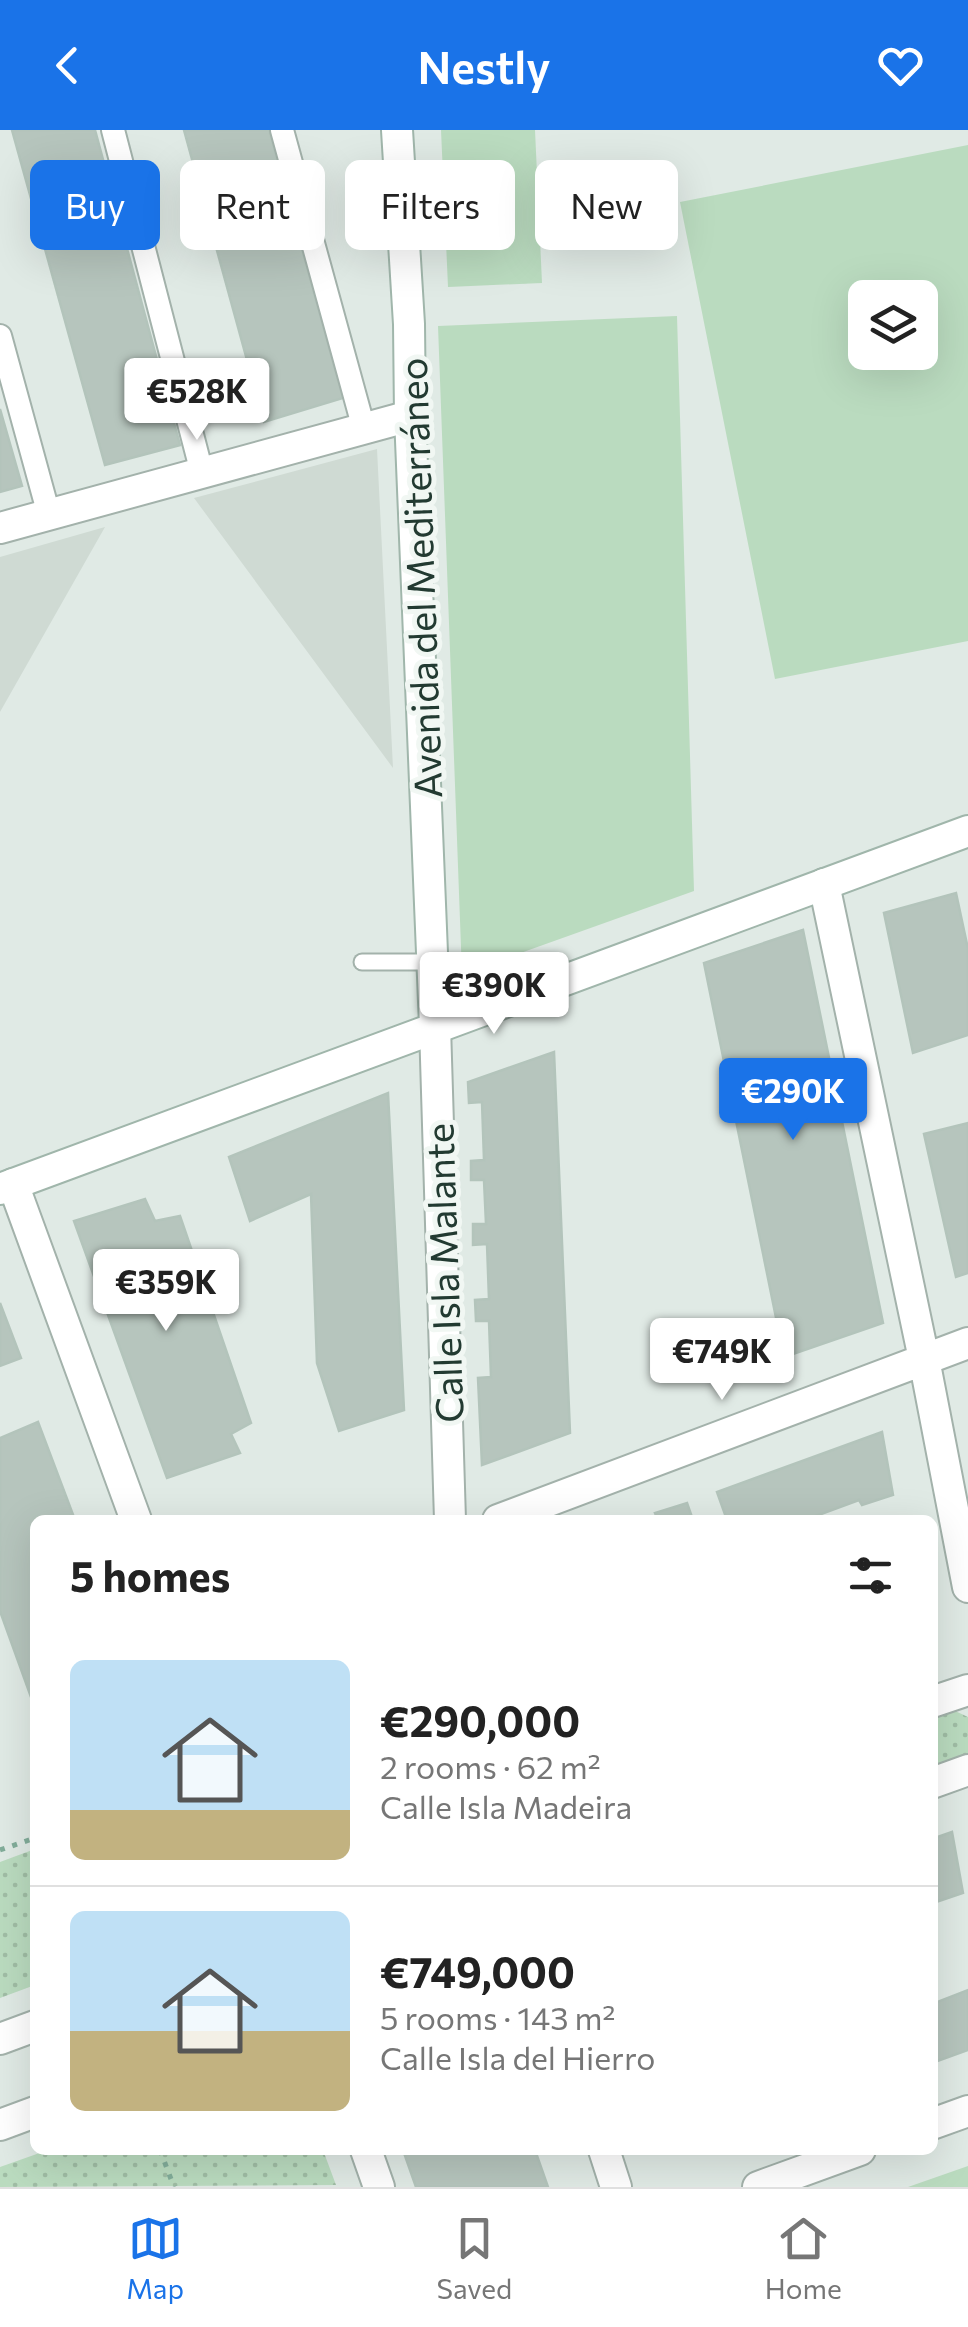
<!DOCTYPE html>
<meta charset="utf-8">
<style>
:root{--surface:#fff;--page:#f2f2f2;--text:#222;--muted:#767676;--line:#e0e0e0;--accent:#1a73e8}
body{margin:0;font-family:Commissioner,sans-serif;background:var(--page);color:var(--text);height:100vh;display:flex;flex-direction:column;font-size:38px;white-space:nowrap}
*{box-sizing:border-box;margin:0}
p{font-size:32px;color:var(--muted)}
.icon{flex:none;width:55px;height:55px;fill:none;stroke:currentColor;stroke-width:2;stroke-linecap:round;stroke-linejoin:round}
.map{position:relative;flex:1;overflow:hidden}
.side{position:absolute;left:30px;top:1385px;width:908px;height:640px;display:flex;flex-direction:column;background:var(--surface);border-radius:15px;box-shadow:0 10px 40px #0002}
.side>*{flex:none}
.top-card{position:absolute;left:30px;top:30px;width:910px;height:90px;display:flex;gap:20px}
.controls{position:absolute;left:848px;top:150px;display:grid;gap:20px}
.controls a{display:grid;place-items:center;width:90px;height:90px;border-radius:15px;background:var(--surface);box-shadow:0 10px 40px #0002;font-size:50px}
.price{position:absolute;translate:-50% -85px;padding:0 22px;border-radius:10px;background:#fff;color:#222;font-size:32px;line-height:65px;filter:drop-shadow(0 2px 5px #0008)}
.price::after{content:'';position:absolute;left:50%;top:60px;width:30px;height:22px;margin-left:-15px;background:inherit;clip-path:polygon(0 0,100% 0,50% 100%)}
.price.selected{background:var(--accent);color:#fff}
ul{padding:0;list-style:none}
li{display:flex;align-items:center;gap:30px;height:250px;padding:0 40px}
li+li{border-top:2px solid var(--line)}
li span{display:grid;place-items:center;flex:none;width:280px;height:200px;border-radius:15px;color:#555}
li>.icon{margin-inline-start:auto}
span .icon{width:120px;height:120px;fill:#fffc;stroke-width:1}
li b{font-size:42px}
h2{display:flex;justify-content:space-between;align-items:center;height:120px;padding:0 40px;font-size:42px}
.pill{padding:0 35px;border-radius:15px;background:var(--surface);box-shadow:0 10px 40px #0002;font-size:35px;line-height:90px}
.pill.selected{background:var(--accent);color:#fff}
header{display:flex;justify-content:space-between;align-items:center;height:130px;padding:0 40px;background:var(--accent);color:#fff;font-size:45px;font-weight:600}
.menu{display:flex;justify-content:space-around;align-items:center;height:140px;border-top:2px solid var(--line);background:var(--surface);font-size:28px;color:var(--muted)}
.menu a{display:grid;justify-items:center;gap:5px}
.menu .selected{color:var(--accent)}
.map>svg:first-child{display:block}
.built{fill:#cfdad3}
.park{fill:url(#park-dots)}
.pitch{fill:#badbbf;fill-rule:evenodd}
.building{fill:#b6c5bd;stroke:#b3c4bb;stroke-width:2.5}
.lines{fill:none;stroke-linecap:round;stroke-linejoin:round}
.service-casing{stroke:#a3b2ab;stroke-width:19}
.pedestrian-casing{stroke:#a3b2ab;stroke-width:26}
.minor-casing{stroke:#a3b2ab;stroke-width:34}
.secondary-casing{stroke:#a0b6ab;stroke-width:34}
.path{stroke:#82ad9a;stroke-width:5;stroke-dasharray:5 8;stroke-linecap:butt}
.service{stroke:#fff;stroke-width:15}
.pedestrian{stroke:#fff;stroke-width:22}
.minor{stroke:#fff;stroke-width:30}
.secondary{stroke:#fff;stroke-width:30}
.labels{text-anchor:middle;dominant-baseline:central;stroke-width:10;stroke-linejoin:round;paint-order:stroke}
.street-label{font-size:38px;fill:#223a31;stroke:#f1f7f3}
</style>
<header><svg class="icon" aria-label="back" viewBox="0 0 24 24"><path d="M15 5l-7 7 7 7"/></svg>Nestly<svg class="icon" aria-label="heart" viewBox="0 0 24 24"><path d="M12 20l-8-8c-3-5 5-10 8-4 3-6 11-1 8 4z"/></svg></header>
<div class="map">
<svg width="968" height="2057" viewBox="0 0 968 2057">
<defs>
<pattern id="park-dots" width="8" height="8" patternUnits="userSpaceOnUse" patternTransform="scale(2.5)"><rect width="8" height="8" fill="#badbbf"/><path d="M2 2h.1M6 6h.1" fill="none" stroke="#a0bda5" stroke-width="1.8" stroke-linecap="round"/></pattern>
</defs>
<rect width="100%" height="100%" fill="#e0eae5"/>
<path class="built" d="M377,319L393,638L194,368Z
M105,397L0,582V427Z"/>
<path class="park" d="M953,1580L968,1587V1624L933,1639V1585Z
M35,1719V1855L0,1868V1732Z
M48,2020H323L336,2055L0,2057V2037Z"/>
<path class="pitch" d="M441,0H535L542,153L448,157Z
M968,15V511L775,549L680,72ZM865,168H920V222H865Z
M677,186L694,761L462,844L438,196Z
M968,2036V2057H908Z"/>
<path class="building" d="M12,0H95L180,315L105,335Z
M184,0H269L343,268L264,292Z
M0,279L22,356L0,362Z
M956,763L968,819V905L913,923L884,783Z
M803,800L883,1193L784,1227L704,833Z
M554,922L570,1303L482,1335L478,1248L491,1247L489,1191H476L475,1170L489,1169L487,1114L473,1115V1094H486L484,1050H471V1031L484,1030L482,972L469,973L468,952Z
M388,963L404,1280L339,1301L317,1233L311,1064L250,1091L229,1027Z
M968,993V1143L956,1147L924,1004Z
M145,1069L155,1091L180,1086L251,1293L231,1304L240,1323L167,1348L74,1091Z
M0,1173L21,1228L0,1236Z
M38,1292L75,1390H35V1578L0,1481V1308Z
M882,1302L893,1365L862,1375L859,1370L805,1390H727L717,1362Z
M687,1373L693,1390H658L655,1383Z
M952,1702L963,1763L936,1772L932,1768V1709Z
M968,1860V1920L932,1933V1874Z
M403,2020H535L548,2057H416Z"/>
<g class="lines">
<g class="service-casing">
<path id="service" d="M362,832H433"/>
</g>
<g class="pedestrian-casing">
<path id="pedestrian" d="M113,0L202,343
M282,0L364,299
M0,206L49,385"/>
</g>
<g class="minor-casing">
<path id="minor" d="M0,398L410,286
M824,754L924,1229L968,1457
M435,896L450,1390
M13,1054L136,1390
M498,1390L968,1213
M932,1572L968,1560
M932,1653L968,1640
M0,1909L35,1896
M932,1994L968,1981
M0,1995L35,1982
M366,2020L379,2057
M604,2020L616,2057
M758,2057L860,2020"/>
</g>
<g class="secondary-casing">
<path id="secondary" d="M397,0L409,194L410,286L435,896
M0,1059L968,701"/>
</g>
<path class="path" d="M0,1720L35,1708
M160,2020L174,2057"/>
<use href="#service" class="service"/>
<use href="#pedestrian" class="pedestrian"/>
<use href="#minor" class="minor"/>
<use href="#secondary" class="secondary"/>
</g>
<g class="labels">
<g class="street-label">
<text transform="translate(419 448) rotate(-92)">Avenida del Mediterráneo</text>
<text transform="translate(443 1143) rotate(-92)">Calle Isla Malante</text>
</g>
</g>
</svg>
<div class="controls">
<a><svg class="icon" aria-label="layers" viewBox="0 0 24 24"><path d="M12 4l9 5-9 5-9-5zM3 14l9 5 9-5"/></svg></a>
</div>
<b class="price" style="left:197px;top:313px">€528K</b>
<b class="price" style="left:494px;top:907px">€390K</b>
<b class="price selected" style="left:793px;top:1013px">€290K</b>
<b class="price" style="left:166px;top:1204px">€359K</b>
<b class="price" style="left:722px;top:1273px">€749K</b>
<div class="top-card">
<a class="pill selected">Buy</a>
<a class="pill">Rent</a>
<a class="pill">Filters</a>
<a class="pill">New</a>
</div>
<section class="side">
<h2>5 homes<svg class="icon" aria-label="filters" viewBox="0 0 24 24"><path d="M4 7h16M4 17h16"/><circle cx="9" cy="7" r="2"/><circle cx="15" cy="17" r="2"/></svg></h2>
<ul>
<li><span style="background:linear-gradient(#bfe0f5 75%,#c2b280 0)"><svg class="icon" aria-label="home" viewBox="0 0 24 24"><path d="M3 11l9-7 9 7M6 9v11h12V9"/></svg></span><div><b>€290,000</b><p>2 rooms · 62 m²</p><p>Calle Isla Madeira</p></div></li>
<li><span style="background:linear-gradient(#bfe0f5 60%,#c2b280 0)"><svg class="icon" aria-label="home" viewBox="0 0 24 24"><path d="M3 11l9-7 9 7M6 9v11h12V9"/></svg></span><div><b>€749,000</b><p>5 rooms · 143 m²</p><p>Calle Isla del Hierro</p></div></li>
</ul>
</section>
</div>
<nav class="menu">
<a class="selected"><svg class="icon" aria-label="map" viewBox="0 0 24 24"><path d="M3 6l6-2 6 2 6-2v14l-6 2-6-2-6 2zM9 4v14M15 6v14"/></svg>Map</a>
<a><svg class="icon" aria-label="saved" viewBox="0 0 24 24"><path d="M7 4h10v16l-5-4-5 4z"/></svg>Saved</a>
<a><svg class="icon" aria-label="home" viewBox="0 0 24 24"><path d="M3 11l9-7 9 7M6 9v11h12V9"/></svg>Home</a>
</nav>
